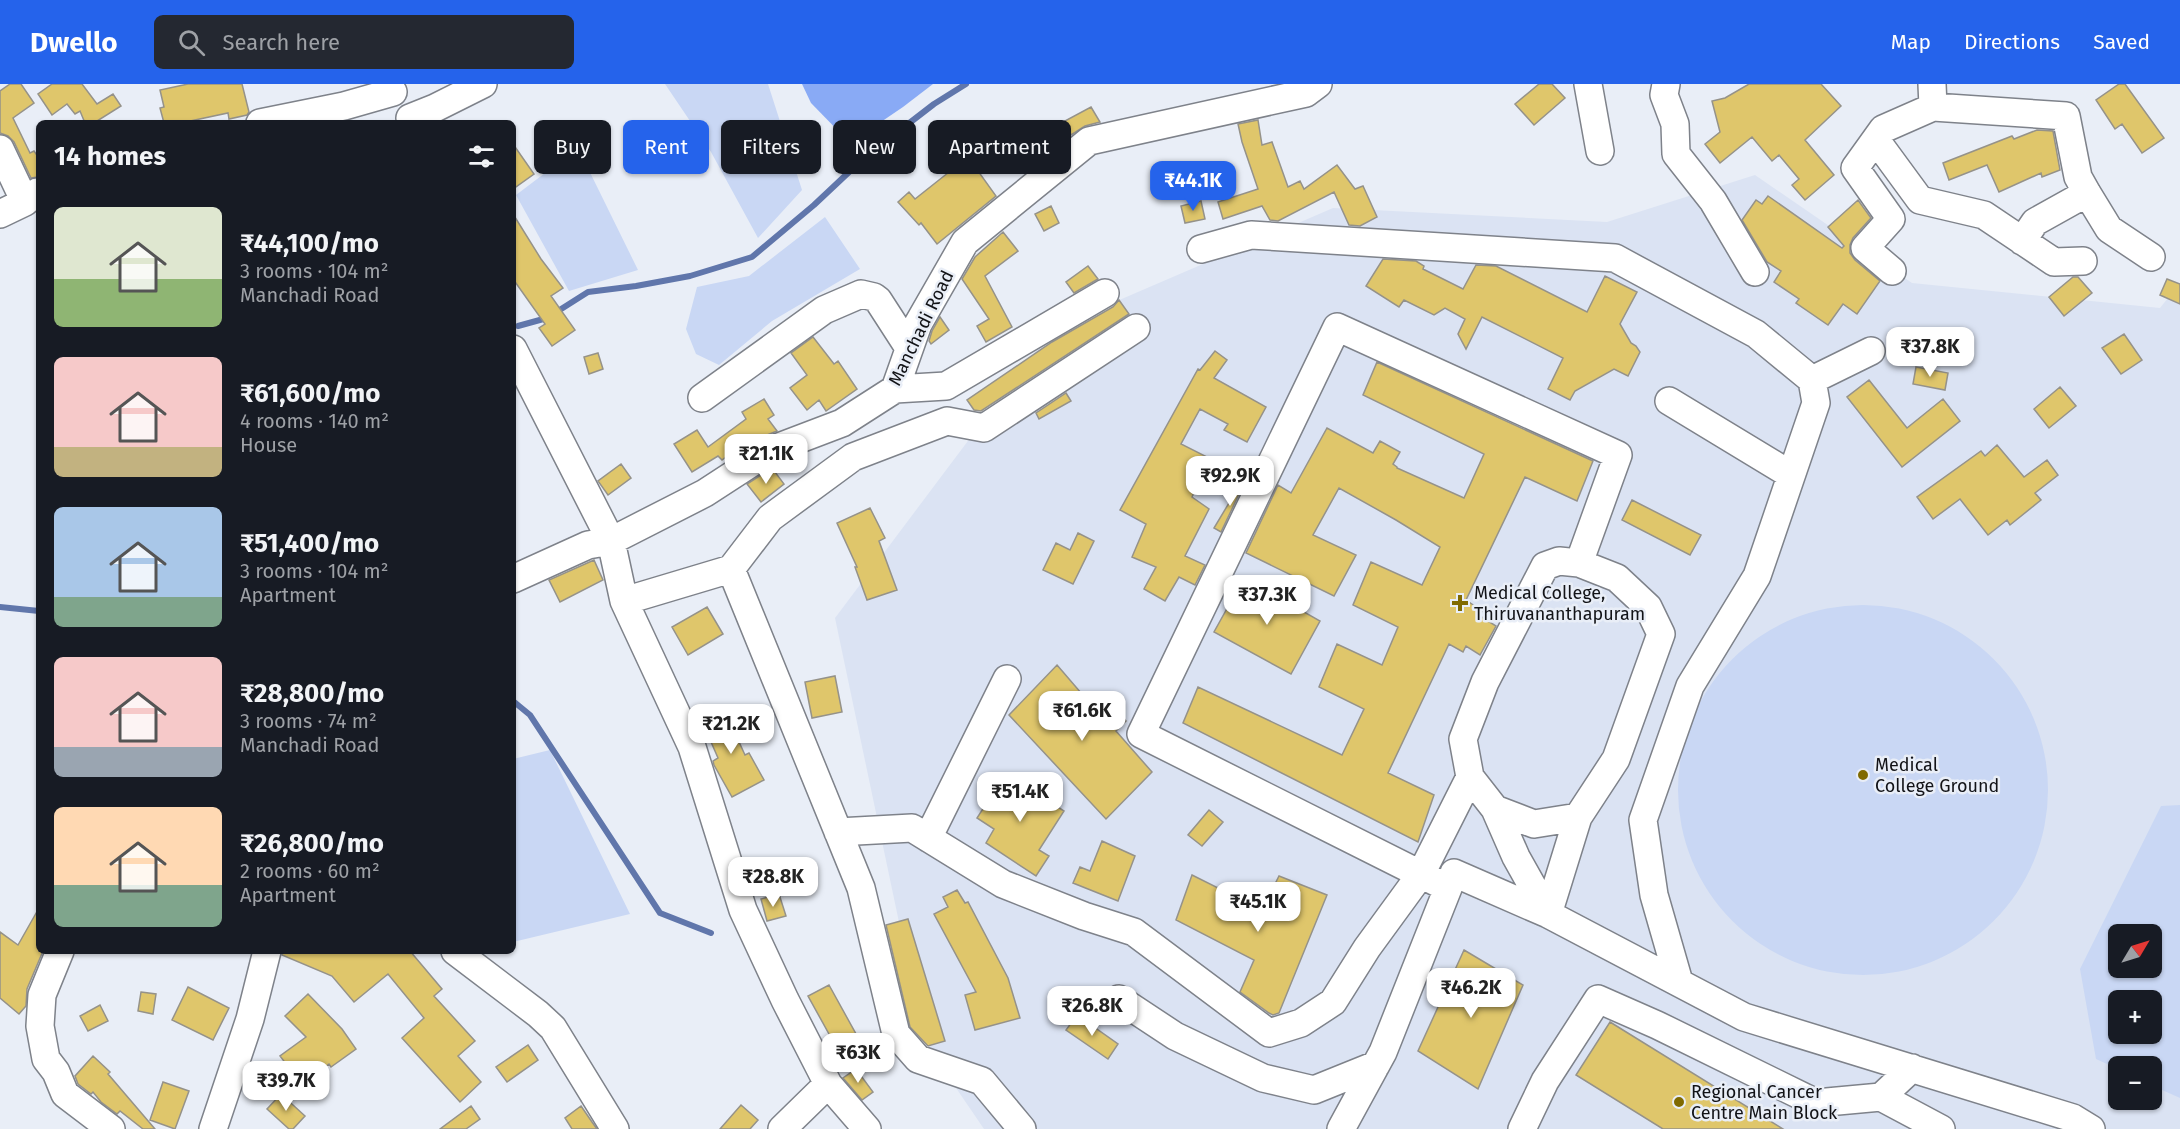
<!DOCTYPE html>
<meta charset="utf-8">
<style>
:root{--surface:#171b24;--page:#242831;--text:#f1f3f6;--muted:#9ea1a6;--accent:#2563eb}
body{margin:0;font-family:"Fira Sans",sans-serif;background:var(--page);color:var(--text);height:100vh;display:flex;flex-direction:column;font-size:22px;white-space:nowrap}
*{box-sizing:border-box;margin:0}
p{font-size:20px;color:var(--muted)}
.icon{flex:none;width:33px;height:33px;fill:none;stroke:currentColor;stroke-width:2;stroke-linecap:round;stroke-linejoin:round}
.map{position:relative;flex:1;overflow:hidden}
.details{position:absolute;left:36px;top:36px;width:480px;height:834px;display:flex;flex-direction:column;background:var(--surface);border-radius:9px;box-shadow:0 2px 4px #0004}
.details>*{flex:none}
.top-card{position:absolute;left:534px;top:36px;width:570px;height:54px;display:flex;gap:12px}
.needle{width:39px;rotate:52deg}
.fabs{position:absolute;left:2108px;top:840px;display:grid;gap:12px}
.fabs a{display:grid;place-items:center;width:54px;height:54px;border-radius:9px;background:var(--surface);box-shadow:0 2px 4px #0004;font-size:30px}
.price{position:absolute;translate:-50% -51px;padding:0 14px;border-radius:12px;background:#fff;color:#222;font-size:20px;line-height:39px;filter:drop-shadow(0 2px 3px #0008)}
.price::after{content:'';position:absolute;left:50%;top:36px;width:18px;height:14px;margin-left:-9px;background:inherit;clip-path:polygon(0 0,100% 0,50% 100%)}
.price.active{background:var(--accent);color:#fff}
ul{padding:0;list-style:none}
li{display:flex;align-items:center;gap:18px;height:150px;padding:0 18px}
li span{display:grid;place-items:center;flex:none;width:168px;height:120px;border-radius:9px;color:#555}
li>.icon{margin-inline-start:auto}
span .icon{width:72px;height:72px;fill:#fffc;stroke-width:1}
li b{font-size:26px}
h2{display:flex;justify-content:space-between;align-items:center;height:72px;padding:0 18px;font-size:26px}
.chip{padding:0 21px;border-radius:9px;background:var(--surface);box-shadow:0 2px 4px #0004;font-size:21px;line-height:54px}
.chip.active{background:var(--accent);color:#fff}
header{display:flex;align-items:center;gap:36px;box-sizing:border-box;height:84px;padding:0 30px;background:var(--accent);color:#fff}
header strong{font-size:28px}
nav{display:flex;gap:33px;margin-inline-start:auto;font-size:21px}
.search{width:420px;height:54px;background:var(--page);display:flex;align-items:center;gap:15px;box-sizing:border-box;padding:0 21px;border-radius:9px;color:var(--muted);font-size:22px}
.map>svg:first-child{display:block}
.built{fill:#dbe3f3;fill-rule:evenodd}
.green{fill:#c9d7f4;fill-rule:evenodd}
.forest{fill:#89aaf5}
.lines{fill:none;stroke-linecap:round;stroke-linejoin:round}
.stream{stroke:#6076ab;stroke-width:6}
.building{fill:#dfc66b;stroke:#959289;stroke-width:1.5}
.minor-casing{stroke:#7e828a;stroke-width:30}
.minor{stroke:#fff;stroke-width:27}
.poi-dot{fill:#806a01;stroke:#e9eef7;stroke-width:2}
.labels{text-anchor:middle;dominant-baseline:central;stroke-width:5;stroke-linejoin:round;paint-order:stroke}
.street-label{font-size:18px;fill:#121317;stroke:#e9eef7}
.poi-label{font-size:18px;fill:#121317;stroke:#e9eef7;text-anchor:start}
</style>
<header>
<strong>Dwello</strong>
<div class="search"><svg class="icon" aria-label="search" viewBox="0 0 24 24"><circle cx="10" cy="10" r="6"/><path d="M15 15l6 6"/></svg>Search here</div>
<nav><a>Map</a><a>Directions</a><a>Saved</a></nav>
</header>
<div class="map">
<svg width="2180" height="1045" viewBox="0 0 2180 1045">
<rect width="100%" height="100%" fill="#e9eef7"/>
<path class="built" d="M1755,91L1912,199L2160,224L2180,199V1045H984L924,957L835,534L1052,245L1333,124L1607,138ZM2118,850H2151V884H2118ZM2118,916H2151V950H2118ZM2118,982H2151V1016H2118Z"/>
<path class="green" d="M665,0H768L802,106L758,154L711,68Z
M578,64L638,186L569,207L516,111Z
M825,133L860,185L772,237L719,281L696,270L686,245L697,203L749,192Z
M1678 706a185 185 0 1 1 370 0a185 185 0 1 1-370 0Z
M550,666L630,830L513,858V675Z
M2180,721V1014L2151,1001V982H2118V985L2096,975L2080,885L2161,722ZM2118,850H2151V884H2118ZM2151,916V950H2118V916Z"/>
<path class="forest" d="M802,0H933L903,23L850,59L811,19Z"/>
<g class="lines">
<path class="stream" d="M518,242L547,234L588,208L636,202L690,192L752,173L814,121L864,74L934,20L966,0
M0,523L39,527
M513,617L530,631L660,829L711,849"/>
</g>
<path class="building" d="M10,0H21L34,19L13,34L30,69L34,67L39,74L38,93L31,94L14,58L8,52L0,49V7Z
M52,0H82L97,20L113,10L121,22L94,39H85L80,27L75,30L67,20L52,31L38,10Z
M188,0H242L249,28L247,31L229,35L228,29L181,39H164L160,24L164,23L160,6Z
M1539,0H1552L1565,14L1534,41L1515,20Z
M1749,0H1821L1841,22L1805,56L1834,91L1805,116L1792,101L1799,95L1779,71L1772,77L1752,53L1720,79L1705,60L1720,48L1712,17L1725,14Z
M2119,0H2125L2164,54L2142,69L2122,40L2115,45L2096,16Z
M1091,23L1100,38L1085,42L1071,51L1063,38Z
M1258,36L1262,61L1272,58L1288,103L1300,97L1304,105L1337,81L1355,105L1363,102L1377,133L1360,142L1349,141L1334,108L1278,137L1270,136L1262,122L1223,135L1218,118L1258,105L1242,58L1238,40Z
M2037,46L2053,47L2060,86L2042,93L2041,89L1999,108L1987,81L1949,96L1943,79L2012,52L2014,55Z
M513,60L534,90L513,105Z
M968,73L996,112L937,160L921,139L919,141L898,118L909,108L915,115Z
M1768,112L1842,164L1844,162L1828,143L1858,116L1871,134L1853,154L1850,161V169L1855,176L1880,197L1857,230L1843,220L1828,241L1796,219L1799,215L1774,198L1781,187L1767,178L1742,136L1756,116L1762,120Z
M1201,117L1205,135L1185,139L1181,122Z
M1051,122L1059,139L1044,147L1035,130Z
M513,130L541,175L563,204L551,212L575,246L552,262L539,244L545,240L513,195Z
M1003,148L1018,167L985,192L1012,243L986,258L977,242L989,235L962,195L975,173Z
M1383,175L1416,177L1424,182L1423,185L1463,205L1476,181L1496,182L1587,228L1605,192L1637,208L1620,240L1631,259L1636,262L1640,268L1628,292L1614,285L1575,307L1570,316L1548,305L1563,274L1482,233L1466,265L1458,250L1465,235L1445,224L1434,231L1404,216L1399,223L1366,202Z
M1088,182L1098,195L1074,209L1066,198Z
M2073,193H2078L2092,209L2064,232L2049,213Z
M2167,195L2180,200V220L2160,211Z
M1119,216L1129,230L981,327L974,326L967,316L1052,258L1113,223Z
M940,233L949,246L931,260L929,257L932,247Z
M2124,250L2142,276L2121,290L2102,264Z
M813,253L834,280L838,277L857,305L826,327L819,316L807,326L790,304L807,291L791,269Z
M1215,267L1227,276L1214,294L1266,323L1247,358L1224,346L1228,340L1200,325L1181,360L1211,375L1192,413L1209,425L1185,472L1205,481L1195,501L1179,493L1165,517L1144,505L1156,483L1132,473L1146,440L1120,426L1198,285L1200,286Z
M598,269L603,285L589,290L584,273Z
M1377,278L1593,377L1577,417L1525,393L1466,516L1482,527L1480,532L1496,542L1480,571L1466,562L1463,568L1449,560L1388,689L1434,711L1418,758L1183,639L1198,603L1342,671L1364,625L1319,603L1337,560L1382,581L1398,543L1353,521L1371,478L1422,501L1440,463L1396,436L1339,404L1313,451L1356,471L1334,512L1246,469L1278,401L1291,409L1327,344L1373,369L1380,357L1400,368L1393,380L1397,383V384L1464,414L1484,370L1363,311Z
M1916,283L1948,289L1945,306L1913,300Z
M1869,296L1907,344L1943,315L1960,337L1902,383L1847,313Z
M2060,303L2076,322L2049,344L2034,325Z
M1066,309L1071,317L1039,335L1036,329Z
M764,315L774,331L768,335L777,347L762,353L727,376L726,373L722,376L718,372L692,388L674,360L697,346L708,363L746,335L742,328Z
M1997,361L2024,393L2047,376L2058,391L2035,409L2041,416L2010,441L2007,436L1988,451L1960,415L1933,435L1917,413L1981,367L1985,372Z
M621,380L631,394L608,411L598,397Z
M772,384L784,400L761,418L747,400Z
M1250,384L1251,385L1221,448L1214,444Z
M1632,416L1701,451L1690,471L1622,436Z
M870,424L885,454L879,457L897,506L867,516L855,483H857L837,439Z
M1078,449L1094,457L1073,500L1043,486L1056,459L1070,466Z
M594,476L603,496L560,518L549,496Z
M1244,494L1320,537L1291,590L1214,548Z
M707,523L723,550L688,571L672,543Z
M1057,581L1100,631L1112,621L1126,637L1116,647L1152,688L1106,735L1009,631Z
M835,592L842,628L812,634L805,598Z
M724,625L745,671L749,669L764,696L732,713L714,681L713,677L718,674L701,635Z
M1006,689L1064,727L1039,766L1049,772L1036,792L986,759L994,745L977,734Z
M1209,726L1223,738L1202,762L1188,751Z
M1102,757L1135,772L1118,817L1073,799L1080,783L1090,787Z
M1192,791L1278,834L1281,831L1266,818L1279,792L1327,811L1279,929L1273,931L1269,929L1240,908L1254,876L1176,836Z
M957,806L965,819L968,818L1008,894L1020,934L975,946L965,911L976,908L934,830L948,823L943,813Z
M779,810L786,832L767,837L761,815Z
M39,824V867H43L27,905L26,922L19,930L0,914V848L18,861Z
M908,835L945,957L928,962L910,943L886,841Z
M1464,866L1523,901L1478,1005L1418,967Z
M282,867H410L442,905L434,912L475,957L458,972L481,998L460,1018L402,954L424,934L388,890L354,918L332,892L282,871Z
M829,901L866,968L845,979L808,912Z
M188,903L229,924L213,956L172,936Z
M141,908L156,910L153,930L138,927Z
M308,910L342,945L356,965L331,983L329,980L302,1001L280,972L306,953L285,932Z
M100,921L108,937L88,947L80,932Z
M1077,931L1118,960L1108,975L1066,946Z
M1610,938L1783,1045H1663L1576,991Z
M528,961L538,976L507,998L496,983Z
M93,972L110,988L108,990L155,1045H143L120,1027L117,1030L101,1018L93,1008L91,1010L78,1000L75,992Z
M856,985L873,1008L862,1016L843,994Z
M163,998L189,1007L175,1045L150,1036Z
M281,1010L305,1032L293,1045H289L267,1025Z
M741,1021L758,1036L750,1045H720Z
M471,1022L480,1035L466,1045H440Z
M581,1022L592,1038L597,1045H572L565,1034Z"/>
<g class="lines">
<g class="minor-casing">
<path id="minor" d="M1588,0L1600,67
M1666,0L1664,11L1675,40L1676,70L1713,117L1755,188
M1933,23L2066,32L2078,93L2087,109L2109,145L2151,173
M410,34L435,24L483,0
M260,39L344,22L393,8
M1876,56L1920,116L1984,131L2054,178L2083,177
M0,65L25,118
M0,130L25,118L37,108
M2022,157L2035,138L2087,109
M1201,165L1251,151L1615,174L1756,250L1812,296L1816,319L1757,492L1690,602L1643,736L1654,811L1679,898
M1892,187L1865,164L1891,135L1855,84L1883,45L1933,23L1932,0
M513,265L611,457L624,517L692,663L743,826L785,916L828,1000L867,1045
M1812,296L1871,267
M895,305L946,302L1105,209
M702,314L824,226L861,210L874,213L878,216L909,264
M1669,317L1791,391
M731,485L770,434L853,373L947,337L984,344L1136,244
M513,495L588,461L611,457L705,409L771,366L842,339L895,305L918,240L965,158L1089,57L1306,9L1318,0
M624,517L731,485L861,804L896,950L918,975L982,997L1022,1045
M1495,725L1516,773L1548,830L1578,733
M838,748L912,744L1003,800L1084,832L1134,848L1269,949L1301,939L1333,918L1367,864L1421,790L1470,693
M928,754L1007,595
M1448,804L1141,650L1337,243L1618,371L1579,479L1559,477L1545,482L1485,598L1463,655L1470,693L1495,725L1534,740L1578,733L1616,675L1661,550L1648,523L1617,494L1579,479
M60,867L42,911L40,942L46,975L56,988L65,1010L111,1045
M455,867L538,930L553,944L615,1045
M1119,915L1175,952L1263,994L1314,1006L1376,981
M1881,1013L1941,1045
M213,1045L250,935L267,867
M782,1045L828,1000
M1341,1045L1383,968L1454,789L1548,830L1744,933L2073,1034L2091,1045
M1522,1045L1545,997L1598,915L1657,941L1816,1019L1881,1013L1912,984"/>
</g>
<use href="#minor" class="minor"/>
</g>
<g class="poi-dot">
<path d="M1457 510h6v6h6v6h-6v6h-6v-6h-6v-6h6z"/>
<circle cx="1863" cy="691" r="6"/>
<circle cx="1679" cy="1018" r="6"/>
</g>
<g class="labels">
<g class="street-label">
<text transform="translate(921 244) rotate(-64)">Manchadi Road</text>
</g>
<g class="poi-label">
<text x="1474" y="509">Medical College,<tspan x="1474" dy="21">Thiruvananthapuram</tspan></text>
<text x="1875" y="681">Medical<tspan x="1875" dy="21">College Ground</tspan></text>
<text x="1691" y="1008">Regional Cancer<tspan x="1691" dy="21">Centre Main Block</tspan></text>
</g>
</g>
</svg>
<div class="fabs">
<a><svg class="needle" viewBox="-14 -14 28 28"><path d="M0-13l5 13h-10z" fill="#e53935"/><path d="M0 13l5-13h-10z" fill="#9ea1a6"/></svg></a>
<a>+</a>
<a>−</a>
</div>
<b class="price active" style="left:1193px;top:128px">₹44.1K</b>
<b class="price" style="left:1930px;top:294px">₹37.8K</b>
<b class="price" style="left:766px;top:401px">₹21.1K</b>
<b class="price" style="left:1230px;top:423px">₹92.9K</b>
<b class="price" style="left:1267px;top:542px">₹37.3K</b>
<b class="price" style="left:1082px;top:658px">₹61.6K</b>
<b class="price" style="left:731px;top:671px">₹21.2K</b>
<b class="price" style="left:1020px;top:739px">₹51.4K</b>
<b class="price" style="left:773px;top:824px">₹28.8K</b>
<b class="price" style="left:1258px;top:849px">₹45.1K</b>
<b class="price" style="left:1471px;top:935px">₹46.2K</b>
<b class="price" style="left:1092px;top:953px">₹26.8K</b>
<b class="price" style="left:858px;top:1000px">₹63K</b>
<b class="price" style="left:286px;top:1028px">₹39.7K</b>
<div class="top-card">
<a class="chip">Buy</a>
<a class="chip active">Rent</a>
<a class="chip">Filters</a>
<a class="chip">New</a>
<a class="chip">Apartment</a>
</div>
<section class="details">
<h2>14 homes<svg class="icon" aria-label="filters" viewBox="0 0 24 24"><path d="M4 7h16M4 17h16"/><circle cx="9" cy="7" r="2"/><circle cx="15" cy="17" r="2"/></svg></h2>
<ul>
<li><span style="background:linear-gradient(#dfe7d0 60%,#8fb573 0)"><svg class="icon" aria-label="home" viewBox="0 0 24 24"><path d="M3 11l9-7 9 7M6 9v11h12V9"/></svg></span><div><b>₹44,100/mo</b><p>3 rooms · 104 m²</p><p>Manchadi Road</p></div></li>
<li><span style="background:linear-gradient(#f6c9c9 75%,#c2b280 0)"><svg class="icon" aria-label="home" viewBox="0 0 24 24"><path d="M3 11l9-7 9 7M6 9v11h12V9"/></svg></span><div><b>₹61,600/mo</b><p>4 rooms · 140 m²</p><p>House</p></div></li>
<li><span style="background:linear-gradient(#a9c7e8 75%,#7fa58c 0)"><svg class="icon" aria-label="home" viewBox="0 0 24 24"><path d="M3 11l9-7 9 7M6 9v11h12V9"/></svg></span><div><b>₹51,400/mo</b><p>3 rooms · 104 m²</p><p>Apartment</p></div></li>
<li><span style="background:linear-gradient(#f6c9c9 75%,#9aa5b1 0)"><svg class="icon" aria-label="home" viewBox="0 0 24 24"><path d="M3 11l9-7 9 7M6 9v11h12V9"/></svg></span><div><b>₹28,800/mo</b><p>3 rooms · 74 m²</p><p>Manchadi Road</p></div></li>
<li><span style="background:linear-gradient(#ffd9b3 65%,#7fa58c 0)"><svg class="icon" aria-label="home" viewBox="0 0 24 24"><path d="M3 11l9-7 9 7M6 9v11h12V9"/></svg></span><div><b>₹26,800/mo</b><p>2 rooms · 60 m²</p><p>Apartment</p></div></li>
</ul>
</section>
</div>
